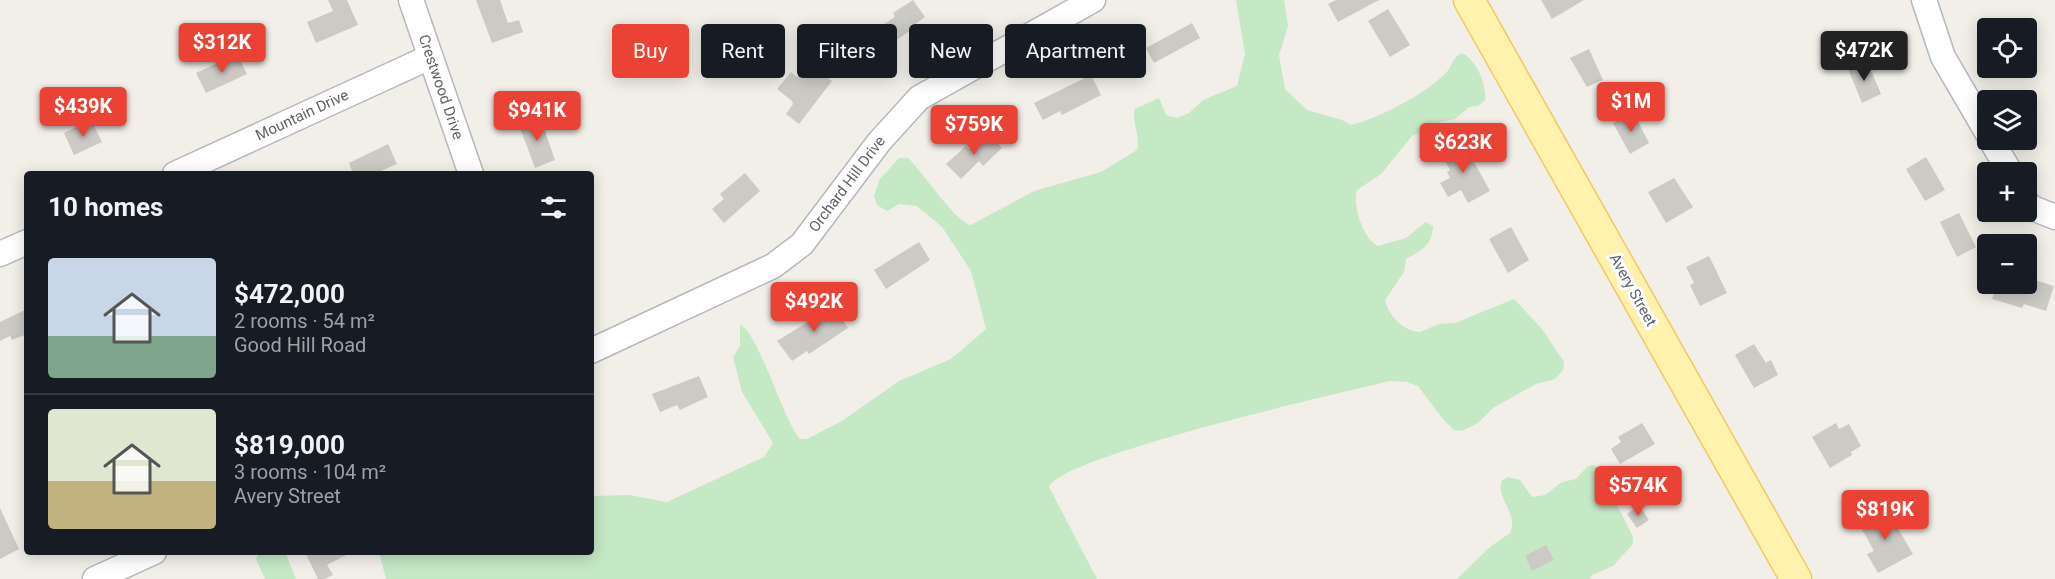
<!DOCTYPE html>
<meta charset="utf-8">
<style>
:root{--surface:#171b24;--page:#20242c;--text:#f1f3f6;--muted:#9ea1a6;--line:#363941;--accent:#ea4335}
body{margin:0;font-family:Roboto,sans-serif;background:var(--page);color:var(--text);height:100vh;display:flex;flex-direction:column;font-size:22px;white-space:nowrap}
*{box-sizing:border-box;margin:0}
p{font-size:20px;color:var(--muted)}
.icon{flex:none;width:33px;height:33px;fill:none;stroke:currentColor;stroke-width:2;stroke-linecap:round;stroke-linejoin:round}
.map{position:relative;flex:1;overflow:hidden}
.details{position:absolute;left:24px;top:171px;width:570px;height:384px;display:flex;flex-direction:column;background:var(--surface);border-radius:6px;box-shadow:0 3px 15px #0003}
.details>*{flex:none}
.hud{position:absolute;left:612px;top:24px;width:570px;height:54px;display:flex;gap:12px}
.tools{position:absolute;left:1977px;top:18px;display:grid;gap:12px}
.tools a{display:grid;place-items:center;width:60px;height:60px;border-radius:6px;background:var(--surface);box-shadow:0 3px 15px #0003;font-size:30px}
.price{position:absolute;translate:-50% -51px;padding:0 14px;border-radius:6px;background:var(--accent);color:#fff;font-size:20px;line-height:39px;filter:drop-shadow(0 2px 3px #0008)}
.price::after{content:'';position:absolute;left:50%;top:36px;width:18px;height:14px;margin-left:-9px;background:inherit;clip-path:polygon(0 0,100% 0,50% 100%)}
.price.selected{background:#222;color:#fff}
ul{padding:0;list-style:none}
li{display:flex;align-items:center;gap:18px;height:150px;padding:0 24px}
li+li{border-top:2px solid var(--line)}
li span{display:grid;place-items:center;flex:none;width:168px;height:120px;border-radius:6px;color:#555}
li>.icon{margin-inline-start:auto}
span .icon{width:72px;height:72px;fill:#fffc;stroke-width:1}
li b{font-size:26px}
h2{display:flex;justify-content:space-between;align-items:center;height:72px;padding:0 24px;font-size:26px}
.tag{padding:0 21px;border-radius:6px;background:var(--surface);box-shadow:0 3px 15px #0003;font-size:21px;line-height:54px}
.tag.selected{background:var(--accent);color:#fff}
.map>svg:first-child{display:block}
.green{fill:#c5e8c5}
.building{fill:#cccac5}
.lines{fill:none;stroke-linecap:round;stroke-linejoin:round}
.minor-casing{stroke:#b5b8bc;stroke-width:27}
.major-casing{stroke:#f2c960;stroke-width:33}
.minor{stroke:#fff;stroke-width:24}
.major{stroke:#fff2af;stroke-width:30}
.labels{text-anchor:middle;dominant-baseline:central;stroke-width:6;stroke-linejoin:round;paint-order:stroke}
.street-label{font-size:15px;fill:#5f6368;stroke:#fff}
</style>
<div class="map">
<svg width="2055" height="579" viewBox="0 0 2055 579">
<rect width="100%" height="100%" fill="#f1efe8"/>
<path class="green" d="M1236,0H1284L1288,26L1279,55L1285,89L1307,110L1342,120L1351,125C1380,118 1423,95 1445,74C1452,67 1452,58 1461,53C1476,58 1487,85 1485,100L1478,106L1469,107L1455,119L1440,122L1412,136L1381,174L1357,190C1352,204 1363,240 1378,246L1406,238L1426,222L1433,226C1432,246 1422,250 1406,259L1404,272L1385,300C1388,315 1404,332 1420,332L1439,324L1455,323L1514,299L1542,329L1564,362L1563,370L1555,379L1536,384L1493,408L1478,423L1462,431L1454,430L1443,419L1418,386L1407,382L1390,381C1344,392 1060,456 1049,487L1097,579H386L379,552H591V496L629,495L667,502L764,457L773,443L742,392L733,357L740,346V325C758,331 783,420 800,439H807L842,421L899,381L951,359L986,329L971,271L942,227L917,206L899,204L887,211L877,205L874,196L880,179L899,158H908C922,171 956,223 971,225L1034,191L1101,172L1137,150C1141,136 1131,122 1135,109L1159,98L1166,115L1177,118L1189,113L1203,100L1237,86L1245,54Z
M1594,465L1607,474L1613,497L1633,537V544L1613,566L1592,575L1589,579H1457L1490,547L1510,533C1519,513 1495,498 1502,480L1508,477L1520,480L1532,497L1545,495L1562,482L1576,479L1588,466Z
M260,552H285L296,579H265L256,559Z"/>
<path class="building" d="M328,0H347L358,25L316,43L307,22L333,11Z
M476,0H500L508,23L519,20L523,32L492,43Z
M913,0L925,17L911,27L913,29L884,48L873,31L895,17L893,13Z
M1336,0H1379L1338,22L1328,4Z
M1541,0H1584L1552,19Z
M1388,9L1410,45L1390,57L1368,21Z
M1192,23L1200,38L1154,63L1146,48Z
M1589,49L1603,80L1587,87L1570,58Z
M237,54L247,74L206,93L196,73Z
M1867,61L1881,94L1862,103L1848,69Z
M808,62L832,81L799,124L786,114L793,104L792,101L777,89L791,72L797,77Z
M1091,75L1101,95L1062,115L1060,111L1043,120L1034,103Z
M1633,112L1649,143L1630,154L1613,123Z
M540,117L555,160L535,168L519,125Z
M91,120L102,142L74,155L64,133Z
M987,132L1002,148L983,166L979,161L961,179L946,164L966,146L969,149Z
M1462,140L1490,191L1468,203L1461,190L1448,197L1440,183L1450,178L1447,172L1450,170L1440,152Z
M388,144L397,164L374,174H353L349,163Z
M1926,157L1945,190L1925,201L1906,169Z
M745,173L760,191L724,223L712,209L724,199L720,194Z
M1674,178L1693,207L1666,223L1648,192Z
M1959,213L1976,247L1957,257L1940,222Z
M1511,227L1529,260L1508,273L1489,239Z
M919,242L930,260L886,289L874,270Z
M1709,256L1727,293L1700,306L1690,285L1694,283L1686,267Z
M2026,277L2054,286L2046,311L2024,304L2022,308L1992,299L1997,284H2026Z
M831,301L848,328L809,354L807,351L792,361L777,341L816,317L814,313Z
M27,309V334L12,340L10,336L0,341V322Z
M1754,344L1766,363L1771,360L1778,375L1754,388L1735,355Z
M699,376L708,397L680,410L677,405L660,412L652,394Z
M1642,423L1655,444L1620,464L1611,449L1621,442L1618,437Z
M1836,423L1839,429L1849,424L1861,446L1851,452L1852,455L1830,468L1812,437Z
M1639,505L1649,520L1637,528L1627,514Z
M0,508L19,549L0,559Z
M1886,508L1913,554L1878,573L1867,554L1874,551L1859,524Z
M1546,545L1554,560L1532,571L1525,556Z
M305,552H352L327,565L333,575L325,579H318Z"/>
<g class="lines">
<g class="minor-casing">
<path id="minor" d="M411,0L471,174
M1924,0L1943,57L1988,134
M1991,140L2010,172
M175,174L430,57
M2026,201L2030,207L2055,217
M0,254L27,242
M591,351L773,266L802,244L879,142L919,98L1093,0
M95,579L154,552"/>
</g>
<g class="major-casing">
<path id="major" d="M1469,0L1796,579"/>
</g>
<use href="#minor" class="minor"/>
<use href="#major" class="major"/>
</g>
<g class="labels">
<g class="street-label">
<text transform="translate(441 87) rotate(71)">Crestwood Drive</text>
<text transform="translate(302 115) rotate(-25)">Mountain Drive</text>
<text transform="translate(847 184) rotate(-53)">Orchard Hill Drive</text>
<text transform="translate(1633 290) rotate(61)">Avery Street</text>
</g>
</g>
</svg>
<div class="tools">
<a><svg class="icon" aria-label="locate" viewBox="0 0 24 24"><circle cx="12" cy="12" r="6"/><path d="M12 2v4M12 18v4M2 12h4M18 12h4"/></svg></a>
<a><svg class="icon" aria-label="layers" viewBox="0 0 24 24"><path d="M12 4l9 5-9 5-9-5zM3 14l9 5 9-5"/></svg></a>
<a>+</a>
<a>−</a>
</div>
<b class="price" style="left:222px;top:74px">$312K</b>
<b class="price selected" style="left:1864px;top:82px">$472K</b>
<b class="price" style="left:1631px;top:133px">$1M</b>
<b class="price" style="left:83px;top:138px">$439K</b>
<b class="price" style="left:537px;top:142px">$941K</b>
<b class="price" style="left:974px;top:156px">$759K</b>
<b class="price" style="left:1463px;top:174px">$623K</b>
<b class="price" style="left:814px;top:333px">$492K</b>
<b class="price" style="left:1638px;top:517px">$574K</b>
<b class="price" style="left:1885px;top:541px">$819K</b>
<div class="hud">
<a class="tag selected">Buy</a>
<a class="tag">Rent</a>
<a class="tag">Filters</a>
<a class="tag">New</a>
<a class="tag">Apartment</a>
</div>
<section class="details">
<h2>10 homes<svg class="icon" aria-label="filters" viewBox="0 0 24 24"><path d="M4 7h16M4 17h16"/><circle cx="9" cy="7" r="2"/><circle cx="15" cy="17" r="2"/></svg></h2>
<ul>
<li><span style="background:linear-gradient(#c9d6e8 65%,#7fa58c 0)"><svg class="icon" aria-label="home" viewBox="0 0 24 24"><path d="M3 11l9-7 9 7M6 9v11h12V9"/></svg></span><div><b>$472,000</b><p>2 rooms · 54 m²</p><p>Good Hill Road</p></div></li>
<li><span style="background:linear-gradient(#dfe7d0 60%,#c2b280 0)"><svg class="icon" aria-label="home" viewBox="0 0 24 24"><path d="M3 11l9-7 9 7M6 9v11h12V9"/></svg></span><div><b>$819,000</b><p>3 rooms · 104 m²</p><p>Avery Street</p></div></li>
</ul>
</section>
</div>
